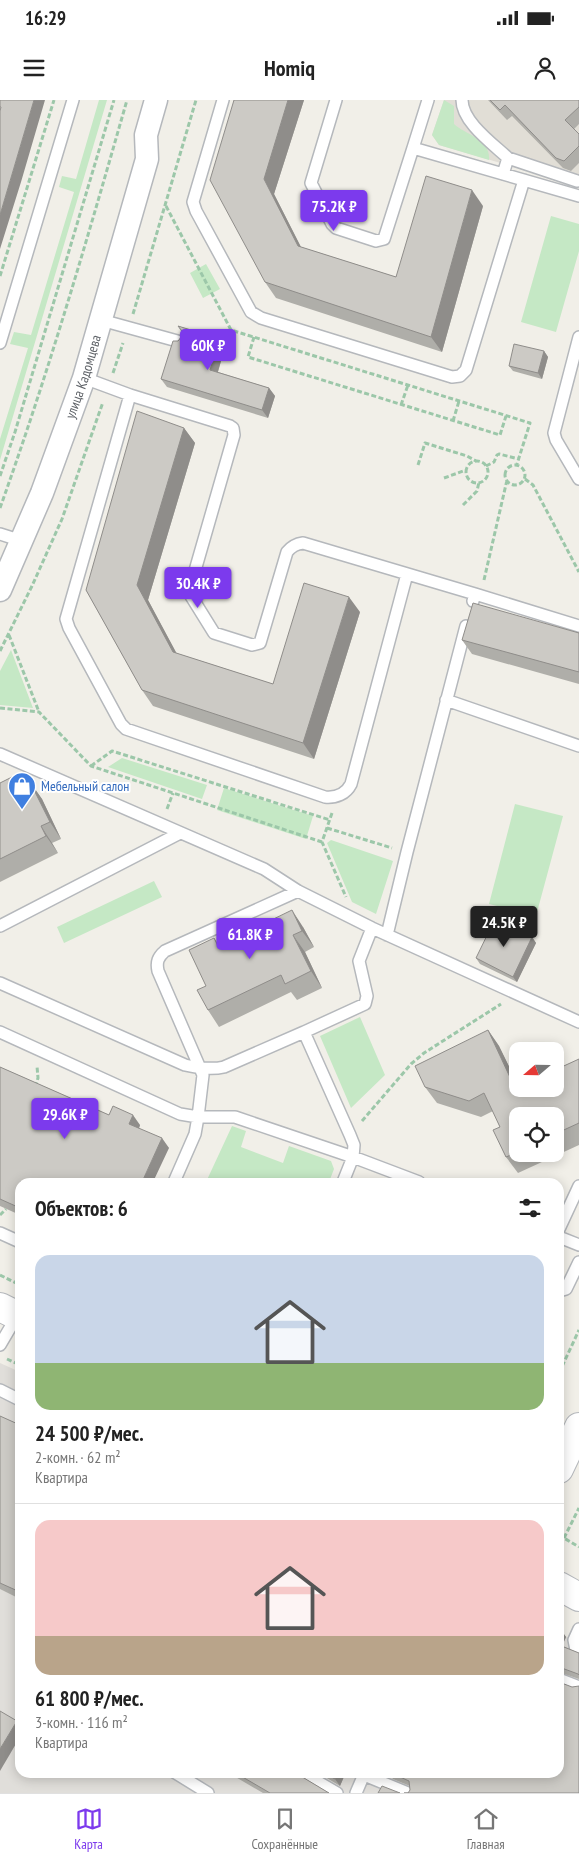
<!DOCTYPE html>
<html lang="ru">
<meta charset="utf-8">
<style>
:root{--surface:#fff;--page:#f6f6f6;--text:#222;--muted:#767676;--line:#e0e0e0;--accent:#7c3aed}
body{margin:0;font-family:"PT Sans Narrow",sans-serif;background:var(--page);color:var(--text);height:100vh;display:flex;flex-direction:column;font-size:19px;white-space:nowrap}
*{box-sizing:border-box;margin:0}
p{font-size:16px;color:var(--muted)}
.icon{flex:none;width:28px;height:28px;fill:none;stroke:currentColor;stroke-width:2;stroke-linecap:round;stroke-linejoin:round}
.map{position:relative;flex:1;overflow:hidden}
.details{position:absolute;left:15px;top:1078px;width:549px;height:600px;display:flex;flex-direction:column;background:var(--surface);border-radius:15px;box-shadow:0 2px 12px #0003}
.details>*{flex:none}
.needle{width:32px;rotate:250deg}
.buttons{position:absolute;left:509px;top:942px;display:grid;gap:10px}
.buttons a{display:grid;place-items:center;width:55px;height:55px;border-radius:10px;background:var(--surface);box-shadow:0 2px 12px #0003;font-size:25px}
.price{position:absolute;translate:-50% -42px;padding:0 11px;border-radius:5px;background:var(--accent);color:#fff;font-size:16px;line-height:32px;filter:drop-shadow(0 1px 2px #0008)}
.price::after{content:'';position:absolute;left:50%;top:30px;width:15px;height:11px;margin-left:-8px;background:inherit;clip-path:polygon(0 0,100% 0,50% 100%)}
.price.on{background:#222;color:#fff}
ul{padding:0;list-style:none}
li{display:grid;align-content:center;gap:10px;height:265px;padding:0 20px}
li+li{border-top:1px solid var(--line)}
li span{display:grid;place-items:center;height:155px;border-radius:15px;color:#555}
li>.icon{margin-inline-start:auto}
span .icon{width:90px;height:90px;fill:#fffc;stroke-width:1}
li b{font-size:21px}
h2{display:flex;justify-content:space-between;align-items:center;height:60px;padding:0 20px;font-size:21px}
.status{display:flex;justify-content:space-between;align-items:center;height:35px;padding:0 25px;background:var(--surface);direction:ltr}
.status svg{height:14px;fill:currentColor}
header{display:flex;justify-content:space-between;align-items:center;height:65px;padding:0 20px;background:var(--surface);font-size:22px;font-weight:700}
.dock{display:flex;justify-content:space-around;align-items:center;height:70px;border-top:1px solid var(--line);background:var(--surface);font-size:14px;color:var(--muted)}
.dock a{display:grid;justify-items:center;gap:2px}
.dock .on{color:var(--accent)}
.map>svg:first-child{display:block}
.industrial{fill:#e0deda}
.education{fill:#e1ded6}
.green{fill:#c5e8c5}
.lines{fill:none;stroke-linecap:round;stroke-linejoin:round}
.service-casing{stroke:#b5b8bc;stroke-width:14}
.minor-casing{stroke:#b5b8bc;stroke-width:25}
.tertiary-casing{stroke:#b5b8bc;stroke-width:30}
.path{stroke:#9cc7a9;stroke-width:3;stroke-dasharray:5 2.5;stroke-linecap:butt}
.service{stroke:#fff;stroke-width:11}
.minor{stroke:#fff;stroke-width:22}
.tertiary{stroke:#fff;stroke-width:28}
.wall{fill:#afaea9;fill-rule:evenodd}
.shaded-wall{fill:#8f8d8a}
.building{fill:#cccac5;stroke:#8f8d8a}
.labels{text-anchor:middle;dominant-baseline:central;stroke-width:4;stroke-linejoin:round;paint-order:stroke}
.street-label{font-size:14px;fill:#5f6368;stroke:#fff}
.shop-label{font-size:14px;fill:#366cbe;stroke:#fff;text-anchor:start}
</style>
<div class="status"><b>16:29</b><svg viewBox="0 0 49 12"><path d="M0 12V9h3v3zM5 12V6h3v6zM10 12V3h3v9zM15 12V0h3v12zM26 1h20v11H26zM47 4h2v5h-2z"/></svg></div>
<header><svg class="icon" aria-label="menu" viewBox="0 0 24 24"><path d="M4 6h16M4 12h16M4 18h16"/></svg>Homiq<svg class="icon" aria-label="person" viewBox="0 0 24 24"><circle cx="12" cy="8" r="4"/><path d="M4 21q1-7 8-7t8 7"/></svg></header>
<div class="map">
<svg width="579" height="1693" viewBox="0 0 579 1693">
<rect width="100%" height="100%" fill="#f1efe8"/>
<path class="industrial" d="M0,1263L20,1272V1672H559V1533L579,1543V1693H0Z"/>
<path class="education" d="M444,0H579V86L439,45L432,35Z"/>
<path class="green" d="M99,0H107L0,360V339L28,248L10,244L14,232L31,235L74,92L59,87L62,76L76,79Z
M444,0L454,6V24C466,35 491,39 489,60L439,45L432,35Z
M551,116L579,124V151L556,232L521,222Z
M206,164L220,189L203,198L190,173Z
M11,550L33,608L0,605V571Z
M122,658L207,685L202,699L108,667Z
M224,688L313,716L306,739L217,710Z
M515,704L563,716L536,816L489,804Z
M331,740L393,761L376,814L352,802L327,743Z
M154,781L162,797L64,843L57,827Z
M360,917L385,975L351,1008L320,936Z
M232,1026L246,1031L241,1047L283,1063L289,1046L331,1061L334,1069L329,1082H206Z"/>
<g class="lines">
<g class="service-casing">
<path id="service" d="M223,0L193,102L196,111L251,212L261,218L452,277L460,276L466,270L524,80
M336,0L311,83L332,124L336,128L376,141L384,139L413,48L579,96
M462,0C462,22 493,44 508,58L503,74
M413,48L428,0
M508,58L577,81
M101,220L181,242
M579,237L554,333L556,340L579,379
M0,243L73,0
M84,278L130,295L230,326L233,328L234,335L190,488L191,496L214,533L252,545L260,543L287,452C292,446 296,444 303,443L475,494
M130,295L66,519L69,528L121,624L126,629L325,697C336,698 346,694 351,684L407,474
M0,434L22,441
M473,501L475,494L579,526
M446,600L579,646
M0,654L264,769L298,791L372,828L579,922
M0,826L180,733
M372,828L359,861L367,896L365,904L304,932L350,1035L354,1045L353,1057L419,1082
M387,835L407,752L466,526
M0,883L185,965C198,968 211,970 224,967L304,932
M0,932L180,1014L198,1017L203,975L158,871C156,862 158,857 165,851L298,791
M174,1082L195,1034L198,1017H235L353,1057L343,1082
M559,1129L579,1086
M0,1133L20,1142
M559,1137L579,1145
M559,1191L566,1189L579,1162
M0,1245L17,1216
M0,1290L20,1300
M579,1529L574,1540L576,1550L579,1551
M559,1579L579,1587
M174,1672L208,1693
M301,1672L337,1693
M364,1675L408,1693
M356,1693L365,1672"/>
</g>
<g class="minor-casing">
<g id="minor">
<path id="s1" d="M0,490L42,393L84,278L147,59L146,35L156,0"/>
</g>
</g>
<g class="tertiary-casing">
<path id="tertiary" d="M0,1207L20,1217
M559,1369L579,1327
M559,1486L579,1497"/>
</g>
<path class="path" d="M166,106L231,230L530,323L517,364
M0,176L54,0
M133,214L196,0
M254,237L248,257L500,335L506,316
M113,273L123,243
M401,305L408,285
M453,321L459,301
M466 372a11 11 0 1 1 22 0a11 11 0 1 1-22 0Z
M505 375a10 10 0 1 1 20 0a10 10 0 1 1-20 0Z
M418,365L425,343L467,356L476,361
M486,366L494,362L497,355L499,354L519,359
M0,376L15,332L114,0
M444,378L466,370
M525,379L533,385L579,472
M463,405L477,391L479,382
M0,408C48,274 88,137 127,0
M484,480L507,380
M9,535L39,612
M0,551L32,486L62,419L103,302
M0,608L39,612L91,666L322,742
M91,666L112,651L330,720
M167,709L173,693
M332,713L322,742L346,797
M327,728L392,748
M35,987L38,978L37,966
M362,1021L411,964L424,953L501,904
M0,1115L6,1109
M0,1175L20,1185
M7,1259L20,1265
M559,1273L579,1230
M559,1435L579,1447
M564,1438L579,1408"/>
<use href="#service" class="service"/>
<use href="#minor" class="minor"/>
<use href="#tertiary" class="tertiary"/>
</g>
<path class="wall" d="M234,0H304L274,94L301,147L396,177L483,106L442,252L276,198L265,182Z
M488,0H579V24L574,29L579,34V63L571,71L563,68L512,16L507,20Z
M178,226L220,239L225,247L218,272L269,288L275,296L268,318L167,287L161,279L178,241L182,236V233Z
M544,251L548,257L542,279L513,271L509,266Z
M184,328L195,343L148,500L176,553L273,584L360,512L314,659L153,606L142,590L86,490Z
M579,533V584L472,554L462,540Z
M30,682L42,699L61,739L52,743L58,753L0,782V683L24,686Z
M303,827L314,847L305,852L322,888L297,900L291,892L219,927L208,910L206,886L214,838L219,845Z
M532,837L536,843L517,882L480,864L476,858Z
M488,930L499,946L518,985V989L579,959V1045L518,1073L506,1057L500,1027L493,1011L481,1017L437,1003L425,987ZM518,1016H555V1054H518Z
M0,967L109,1015L140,1025L139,1028L169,1048L20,1082V1115L0,1106Z
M0,1316L20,1325V1499L0,1489Z
M559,1529L561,1530L566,1537L562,1546L579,1553V1579L559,1572Z
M227,1672H294L329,1693H263Z
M317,1672H346L340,1686Z
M385,1672H559L408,1693L410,1690V1686L393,1679L390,1675Z"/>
<path class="shaded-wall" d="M34,0H45L21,82L0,149V115Z
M288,0H304L274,94L308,161L298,146L264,79Z
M472,90L483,106L442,252L431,237Z
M220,239L225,247L216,278L210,270Z
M544,251L548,257L542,279L538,273Z
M269,288L275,296L268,318L262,310Z
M184,328L195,343L148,500L184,567L173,552L137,485Z
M349,497L360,512L314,659L303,643Z
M30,682L42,699L61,739L50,722Z
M41,726L52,743L58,753L46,736Z
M292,810L303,827L314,847L302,831Z
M293,835L305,852L322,888L311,871Z
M532,837L536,843L517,882L513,877Z
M488,930L499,946L518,985V989L515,988Z
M133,1015L140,1025L137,1034L129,1024Z
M162,1038L169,1048L153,1082H142Z
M561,1530L566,1537L560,1551L559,1548V1537Z
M17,1621L20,1626V1637L0,1671V1649Z
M339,1672H346L340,1686L335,1679Z"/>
<path class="building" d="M0,0H34L0,115V11L1,7H0Z
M234,0H288L264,79L298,146L396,177L426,76L472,90L431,237L265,182L210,80Z
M490,0H579V7L565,20L579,34V46L564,61L556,58L505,5L500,10Z
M178,226L220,239L210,270L269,288L262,310L161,279L173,241H178L182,236V231Z
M514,244L544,251L538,273L509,266Z
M137,311L184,328L137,485L173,552L273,584L304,483L349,497L303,643L142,590L86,490Z
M473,503L579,533V572L462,540Z
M16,675L22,686L30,682L50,722L41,726L46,736L0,759V683Z
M292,810L302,831L293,835L311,871L285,884L281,875L208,910L197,890L206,886L189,850L214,838L218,846Z
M495,819L532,837L513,877L476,858Z
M488,930L515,988L518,987V989H555V970L579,959V1023L555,1034V1016H518V1052L506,1057L493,1030L500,1027L484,993L469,1001L425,987L415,966Z
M0,967L109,1015L113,1006L133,1015L129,1024L162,1038L142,1082H20V1108L0,1099Z
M0,1316L20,1325V1492L0,1483Z
M559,1529L561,1530L559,1537Z
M559,1545L579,1553V1575L578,1574L559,1567Z
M559,1582L572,1587L579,1586V1693H404H408L410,1690L409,1681L389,1672H559Z
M0,1611L17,1621L0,1649Z
M234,1672H294L329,1693H270Z
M323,1672H339L335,1679Z
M382,1686L400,1693H378Z"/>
<defs>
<g id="shop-pin" transform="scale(1.4375)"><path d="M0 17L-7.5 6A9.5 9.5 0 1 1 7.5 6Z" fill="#3f7fe0" stroke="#fff"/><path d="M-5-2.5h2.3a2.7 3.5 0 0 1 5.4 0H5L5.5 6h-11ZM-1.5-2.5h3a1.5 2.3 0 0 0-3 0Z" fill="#fff"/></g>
</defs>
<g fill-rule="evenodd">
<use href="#shop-pin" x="22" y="686"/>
</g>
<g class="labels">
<g class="street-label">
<text stroke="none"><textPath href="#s1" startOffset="229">улица Кадомцева</textPath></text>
</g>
<g class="shop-label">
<text x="41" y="686">Мебельный салон</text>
</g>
</g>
</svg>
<div class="buttons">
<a><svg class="needle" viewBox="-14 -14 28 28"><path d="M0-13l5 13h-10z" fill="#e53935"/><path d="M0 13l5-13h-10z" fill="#767676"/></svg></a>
<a><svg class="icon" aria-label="locate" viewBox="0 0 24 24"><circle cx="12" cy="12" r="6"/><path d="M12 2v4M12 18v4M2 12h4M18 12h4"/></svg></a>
</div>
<b class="price" style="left:334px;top:132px">75.2K ₽</b>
<b class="price" style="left:208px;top:271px">60K ₽</b>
<b class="price" style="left:198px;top:509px">30.4K ₽</b>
<b class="price on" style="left:504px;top:848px">24.5K ₽</b>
<b class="price" style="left:250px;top:860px">61.8K ₽</b>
<b class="price" style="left:65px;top:1040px">29.6K ₽</b>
<section class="details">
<h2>Объектов: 6<svg class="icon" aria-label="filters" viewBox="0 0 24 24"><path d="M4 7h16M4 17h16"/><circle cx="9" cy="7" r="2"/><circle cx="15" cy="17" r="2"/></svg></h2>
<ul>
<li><span style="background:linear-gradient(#c9d6e8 70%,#8fb573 0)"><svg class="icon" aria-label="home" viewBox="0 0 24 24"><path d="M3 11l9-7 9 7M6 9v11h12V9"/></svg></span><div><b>24 500 ₽/мес.</b><p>2-комн. · 62 m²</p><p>Квартира</p></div></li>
<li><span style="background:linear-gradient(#f6c9c9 75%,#b9a48a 0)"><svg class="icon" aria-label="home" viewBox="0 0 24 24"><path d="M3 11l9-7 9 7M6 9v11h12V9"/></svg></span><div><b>61 800 ₽/мес.</b><p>3-комн. · 116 m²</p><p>Квартира</p></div></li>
</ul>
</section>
</div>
<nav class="dock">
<a class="on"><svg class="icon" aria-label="map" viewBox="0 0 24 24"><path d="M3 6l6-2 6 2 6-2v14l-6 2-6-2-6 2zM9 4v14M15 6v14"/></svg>Карта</a>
<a><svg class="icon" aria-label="saved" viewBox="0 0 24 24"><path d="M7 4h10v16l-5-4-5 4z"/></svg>Сохранённые</a>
<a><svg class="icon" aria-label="home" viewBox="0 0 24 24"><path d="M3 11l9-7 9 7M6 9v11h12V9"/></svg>Главная</a>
</nav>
